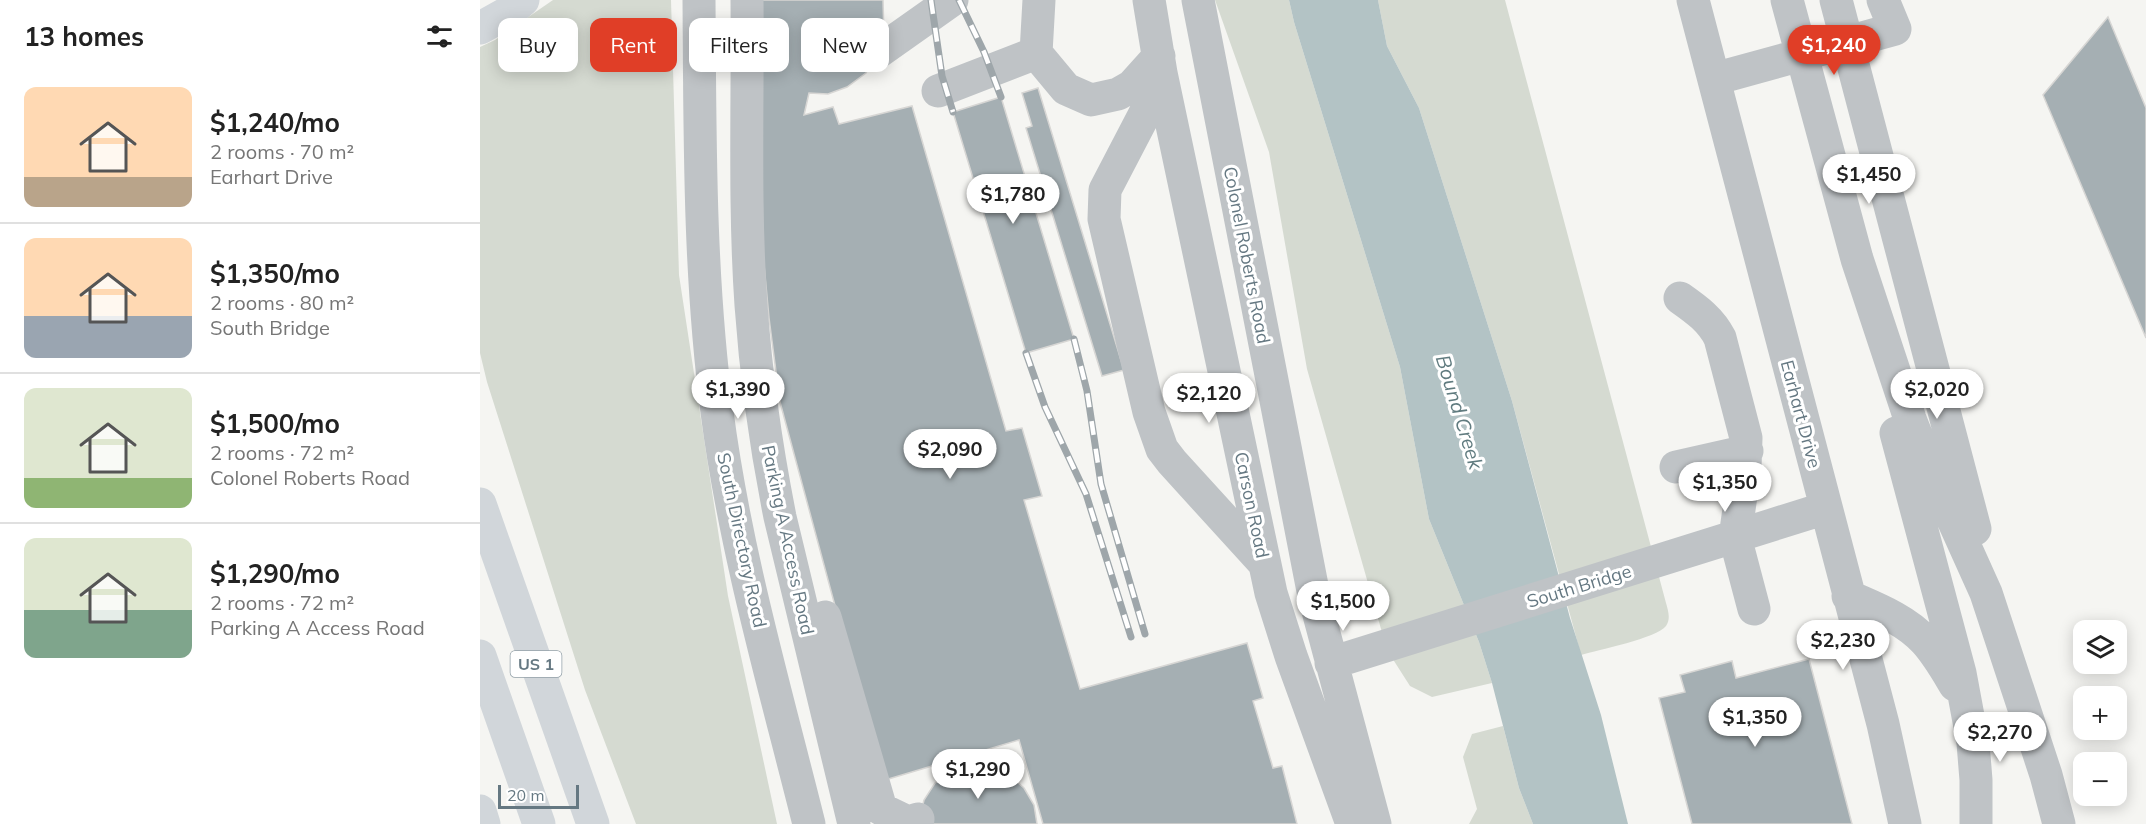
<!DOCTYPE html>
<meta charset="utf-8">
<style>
:root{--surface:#fff;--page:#f2f2f2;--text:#222;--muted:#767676;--line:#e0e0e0;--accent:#e03e27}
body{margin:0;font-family:Mulish,sans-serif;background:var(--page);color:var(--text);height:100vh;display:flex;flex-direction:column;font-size:22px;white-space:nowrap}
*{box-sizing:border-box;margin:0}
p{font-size:20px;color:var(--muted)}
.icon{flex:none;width:33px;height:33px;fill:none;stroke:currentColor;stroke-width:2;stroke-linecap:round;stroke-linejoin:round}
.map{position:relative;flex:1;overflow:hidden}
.side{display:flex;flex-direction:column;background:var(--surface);width:480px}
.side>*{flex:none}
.hud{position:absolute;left:18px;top:18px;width:570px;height:54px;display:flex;gap:12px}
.buttons{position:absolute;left:1593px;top:620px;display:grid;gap:12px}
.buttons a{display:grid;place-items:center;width:54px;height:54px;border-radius:12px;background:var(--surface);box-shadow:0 3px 15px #0003;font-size:30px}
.scale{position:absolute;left:18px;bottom:15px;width:81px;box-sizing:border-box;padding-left:6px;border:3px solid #657882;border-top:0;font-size:16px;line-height:21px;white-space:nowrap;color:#657882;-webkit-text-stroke:4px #fff;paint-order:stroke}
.price{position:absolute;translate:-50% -51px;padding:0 14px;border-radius:21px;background:#fff;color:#222;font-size:20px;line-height:39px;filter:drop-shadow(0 2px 3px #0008)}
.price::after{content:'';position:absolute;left:50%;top:36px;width:18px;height:14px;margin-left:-9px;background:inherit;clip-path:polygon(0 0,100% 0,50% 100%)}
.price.active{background:var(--accent);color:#fff}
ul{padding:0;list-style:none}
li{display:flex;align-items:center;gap:18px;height:150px;padding:0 24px}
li+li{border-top:2px solid var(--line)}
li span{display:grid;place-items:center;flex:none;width:168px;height:120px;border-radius:12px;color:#555}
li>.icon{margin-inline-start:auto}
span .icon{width:72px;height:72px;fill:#fffc;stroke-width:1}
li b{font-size:26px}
h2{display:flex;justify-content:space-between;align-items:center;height:72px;padding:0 24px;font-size:26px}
.pill{padding:0 21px;border-radius:12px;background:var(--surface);box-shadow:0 3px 15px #0003;font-size:21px;line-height:54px}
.pill.active{background:var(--accent);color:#fff}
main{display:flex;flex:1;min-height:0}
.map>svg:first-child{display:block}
.green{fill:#d5dad1}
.water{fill:#b3c3c5}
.building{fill:#a5afb3;stroke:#d7d6d4;stroke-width:1.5}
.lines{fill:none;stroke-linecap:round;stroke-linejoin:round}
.minor{stroke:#bfc3c6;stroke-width:33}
.major{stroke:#d1d6da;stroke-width:33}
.highway{stroke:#d1d6da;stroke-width:33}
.rail-casing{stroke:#9ea6aa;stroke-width:7}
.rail{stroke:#fff;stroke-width:4.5;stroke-dasharray:14;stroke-linecap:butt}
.labels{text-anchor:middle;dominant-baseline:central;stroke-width:6;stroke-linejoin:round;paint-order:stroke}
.shield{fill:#fff;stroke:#93a0a8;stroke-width:1.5}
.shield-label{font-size:16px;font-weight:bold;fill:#657882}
.street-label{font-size:18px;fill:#657882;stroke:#fff}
.water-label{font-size:20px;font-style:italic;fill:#607b7f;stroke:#fff}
</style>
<main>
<section class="side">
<h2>13 homes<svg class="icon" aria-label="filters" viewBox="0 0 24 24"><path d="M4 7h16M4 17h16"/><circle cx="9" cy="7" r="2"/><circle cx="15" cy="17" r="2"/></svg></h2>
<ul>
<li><span style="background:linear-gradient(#ffd9b3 75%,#b9a48a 0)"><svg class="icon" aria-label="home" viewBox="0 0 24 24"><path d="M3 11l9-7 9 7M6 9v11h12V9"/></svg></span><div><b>$1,240/mo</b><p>2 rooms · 70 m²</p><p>Earhart Drive</p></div></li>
<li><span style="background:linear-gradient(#ffd9b3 65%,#9aa5b1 0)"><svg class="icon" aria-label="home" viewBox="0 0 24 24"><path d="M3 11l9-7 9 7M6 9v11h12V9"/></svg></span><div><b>$1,350/mo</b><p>2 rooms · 80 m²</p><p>South Bridge</p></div></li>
<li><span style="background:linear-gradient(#dfe7d0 75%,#8fb573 0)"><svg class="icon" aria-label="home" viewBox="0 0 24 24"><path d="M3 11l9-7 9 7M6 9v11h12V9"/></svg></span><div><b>$1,500/mo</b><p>2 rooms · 72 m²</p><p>Colonel Roberts Road</p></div></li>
<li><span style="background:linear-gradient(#dfe7d0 60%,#7fa58c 0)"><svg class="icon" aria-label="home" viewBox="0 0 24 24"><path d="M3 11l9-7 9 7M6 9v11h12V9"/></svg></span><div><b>$1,290/mo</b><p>2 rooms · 72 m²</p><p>Parking A Access Road</p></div></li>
</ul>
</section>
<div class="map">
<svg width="1666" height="824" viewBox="0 0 1666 824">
<rect width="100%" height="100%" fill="#f5f5f2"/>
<path class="green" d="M73,0H191L199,275L248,596L297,824H156L105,690L7,382L0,353V47L15,40Z
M735,0H809L814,22L920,367L949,519L999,642L1012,683L952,697L930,686L907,650L827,369L789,152Z
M898,0H1025L1186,603C1188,610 1191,619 1186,626C1177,638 1118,650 1101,655L1032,401L939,108L907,46Z
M1023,726L1039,788L1053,824H989L997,809L983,757L992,734Z"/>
<path class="water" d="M809,0H898L907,46L939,108L1032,401L1090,618L1121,715L1148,824H1053L1039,788L1012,683L999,642L949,519L920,367L814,22Z"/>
<path class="building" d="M277,0H403L404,37L386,73L367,87L348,94L329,93L324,115L353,107L359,124L432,106L526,431L542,428L562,496L544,500L600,689L767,643L783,698L773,701L793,768L802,766L817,824H563L539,740L405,780L371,665L300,402L289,318L282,243Z
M1628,17L1666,108V338L1563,95Z
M558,88L644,370L622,376L546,128L552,126L542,93Z
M521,97L594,339L546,353L473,112Z
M1329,659L1372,824H1212L1179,698L1205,692L1200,675L1252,661L1256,678Z
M491,766L511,767L529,775L544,788L554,805L557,824H438L444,800L455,783L472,772Z"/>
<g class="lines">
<path class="minor" d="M219,0C220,139 219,274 237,412C255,551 295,688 329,824
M267,0C268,101 264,204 271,305C276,376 286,447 300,517L374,824
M559,0L556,53L586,89L611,100L638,94L652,86L679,56
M669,0L681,73L791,593L811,656L872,824
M718,0L834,596L895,824
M1213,0L1403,724L1425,824
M1307,0L1377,259L1430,419L1447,462L1506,593L1566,775L1579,824
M1356,0L1495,529
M397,53L472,0
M681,73L675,94L625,190L624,219L669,412L682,449L692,462L783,562
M1234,79L1415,29L1403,0
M458,91L556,53
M1200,298C1217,310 1231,320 1240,338L1266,438L1265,468L1255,537L1274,609
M1416,433L1480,673L1493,743L1496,780V824
M1196,467L1267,451
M1368,596C1395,608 1425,619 1445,641C1457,654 1466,670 1475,685
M345,617L401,809L428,822L438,819
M851,663L1346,508"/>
<path class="major" d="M0,28L29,12L43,0"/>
<path class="highway" d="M0,504L113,824
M0,656L59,824
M0,811L4,824"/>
<g class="rail-casing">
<path id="rail" d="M451,0L462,76L473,112
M479,0L504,52L521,97
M594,339L607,391L621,484L665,634
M546,353L565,407L606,494L651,637"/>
</g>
<use href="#rail" class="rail"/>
</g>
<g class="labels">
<rect class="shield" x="30.5" y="651" width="51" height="26" rx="4.5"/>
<g class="shield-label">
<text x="56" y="664">US 1</text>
</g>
<g class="street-label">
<text transform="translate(767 255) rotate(79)">Colonel Roberts Road</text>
<text transform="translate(1321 414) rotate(75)">Earhart Drive</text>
<text transform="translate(772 505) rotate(78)">Carson Road</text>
<text transform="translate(262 540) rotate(78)">South Directory Road</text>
<text transform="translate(308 540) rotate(78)">Parking A Access Road</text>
<text transform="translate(1099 586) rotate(-17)">South Bridge</text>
</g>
<g class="water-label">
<text transform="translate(980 412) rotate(73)">Bound Creek</text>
</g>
</g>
</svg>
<div class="buttons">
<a><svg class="icon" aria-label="layers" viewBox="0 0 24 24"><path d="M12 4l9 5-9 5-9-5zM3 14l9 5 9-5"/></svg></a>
<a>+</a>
<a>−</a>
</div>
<div class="scale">20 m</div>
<b class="price active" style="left:1354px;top:76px">$1,240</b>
<b class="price" style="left:1389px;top:205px">$1,450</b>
<b class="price" style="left:533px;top:225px">$1,780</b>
<b class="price" style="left:258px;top:420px">$1,390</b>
<b class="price" style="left:1457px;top:420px">$2,020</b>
<b class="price" style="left:729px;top:424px">$2,120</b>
<b class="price" style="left:470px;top:480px">$2,090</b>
<b class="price" style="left:1245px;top:513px">$1,350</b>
<b class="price" style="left:863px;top:632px">$1,500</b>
<b class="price" style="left:1363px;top:671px">$2,230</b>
<b class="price" style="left:1275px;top:748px">$1,350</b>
<b class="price" style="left:1520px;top:763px">$2,270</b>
<b class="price" style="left:498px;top:800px">$1,290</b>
<div class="hud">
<a class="pill">Buy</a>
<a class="pill active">Rent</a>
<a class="pill">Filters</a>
<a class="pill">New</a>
</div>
</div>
</main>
